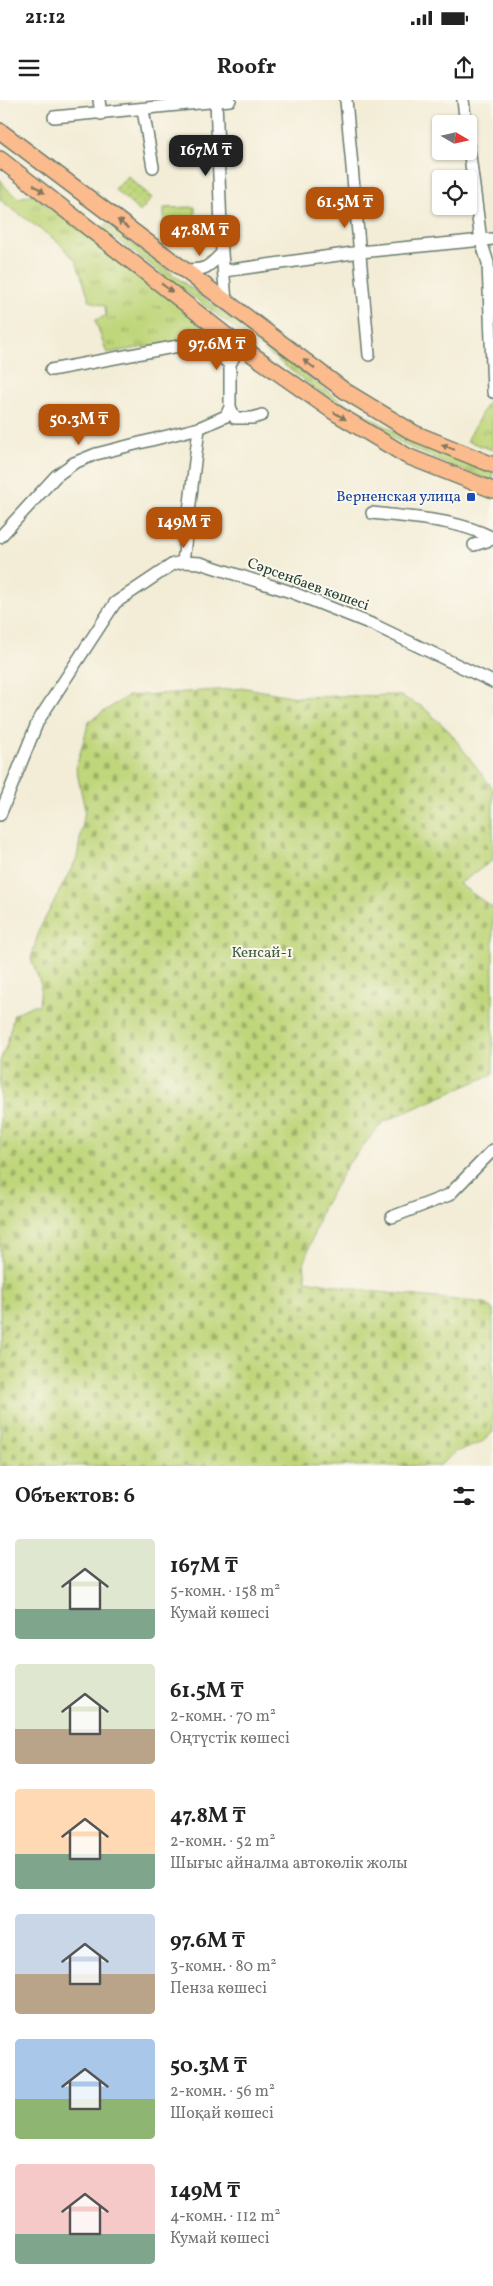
<!DOCTYPE html>
<html lang="ru">
<meta charset="utf-8">
<style>
:root{--surface:#fff;--page:#f2f2f2;--text:#222;--muted:#767676;--accent:#b45309}
body{margin:0;font-family:Vollkorn,serif;background:var(--page);color:var(--text);height:100vh;display:flex;flex-direction:column;font-size:19px;white-space:nowrap}
*{box-sizing:border-box;margin:0}
p{font-size:16px;color:var(--muted)}
.icon{flex:none;width:28px;height:28px;fill:none;stroke:currentColor;stroke-width:2;stroke-linecap:round;stroke-linejoin:round}
.map{position:relative;height:1366px;overflow:hidden}
.sheet{display:flex;flex-direction:column;background:var(--surface);flex:1}
.sheet>*{flex:none}
.needle{width:32px;rotate:99deg}
.fabs{position:absolute;left:432px;top:15px;display:grid;gap:10px}
.fabs a{display:grid;place-items:center;width:45px;height:45px;border-radius:5px;background:var(--surface);box-shadow:0 1px 4px #0004;font-size:25px}
.price{position:absolute;translate:-50% -42px;padding:0 11px;border-radius:10px;background:var(--accent);color:#fff;font-size:16px;line-height:32px;filter:drop-shadow(0 1px 2px #0008)}
.price::after{content:'';position:absolute;left:50%;top:30px;width:15px;height:11px;margin-left:-8px;background:inherit;clip-path:polygon(0 0,100% 0,50% 100%)}
.price.active{background:#222;color:#fff}
ul{padding:0;list-style:none}
li{display:flex;align-items:center;gap:15px;height:125px;padding:0 15px}
li span{display:grid;place-items:center;flex:none;width:140px;height:100px;border-radius:5px;color:#555}
li>.icon{margin-inline-start:auto}
span .icon{width:60px;height:60px;fill:#fffc;stroke-width:1}
li b{font-size:21px}
h2{display:flex;justify-content:space-between;align-items:center;height:60px;padding:0 15px;font-size:21px}
.status{display:flex;justify-content:space-between;align-items:center;height:35px;padding:0 25px;background:var(--surface);direction:ltr}
.status svg{height:14px;fill:currentColor}
header{display:flex;justify-content:space-between;align-items:center;height:65px;padding:0 15px;background:var(--surface);font-size:22px;font-weight:700}
.map>svg:first-child{display:block}
.grass{fill:url(#grass-tufts);stroke:#6f8a57}
.cemetery{fill:url(#cemetery-stones);stroke:#6f8a57}
.park{fill:url(#park-dots);stroke:#6f8a57}
.pitch{fill:#bfd67a;stroke:#6f8a57}
.lines{fill:none;stroke-linecap:round;stroke-linejoin:round}
.minor-casing{stroke:#697b6d;stroke-width:14}
.major-casing{stroke:#697b6d;stroke-width:18}
.minor{stroke:#fff;stroke-width:11}
.major{stroke:#fbbb8c;stroke-width:15}
.oneway{fill:#82765c}
.transit-dot{fill:#1a4fb4;stroke:#fbf7ec;stroke-width:2}
.labels{text-anchor:middle;dominant-baseline:central;stroke-width:4;stroke-linejoin:round;paint-order:stroke}
.transit-label{font-size:15px;fill:#164399;stroke:#fbf7ec;text-anchor:end}
.street-label{font-size:15px;fill:#1f3d34;stroke:#fbf7ec}
.park-label{font-size:15px;fill:#3f5c42;stroke:#fbf7ec}
</style>
<div class="status"><b>21:12</b><svg viewBox="0 0 49 12"><path d="M0 12V9h3v3zM5 12V6h3v6zM10 12V3h3v9zM15 12V0h3v12zM26 1h20v11H26zM47 4h2v5h-2z"/></svg></div>
<header><svg class="icon" aria-label="menu" viewBox="0 0 24 24"><path d="M4 6h16M4 12h16M4 18h16"/></svg>Roofr<svg class="icon" aria-label="share" viewBox="0 0 24 24"><path d="M12 15V3M7 8l5-5 5 5M5 13v7h14v-7"/></svg></header>
<div class="map">
<svg width="493" height="1366" viewBox="0 0 493 1366">
<defs>
<pattern id="grass-tufts" width="24" height="20" patternUnits="userSpaceOnUse" patternTransform="scale(1.25)"><rect width="24" height="20" fill="#bfd67a"/><path d="M3 7l-1-3M5 7V3M7 7l1-3M15 17l-1-3M17 17v-4M19 17l1-3" fill="none" stroke="#9baf65"/></pattern>
<pattern id="cemetery-stones" width="16" height="16" patternUnits="userSpaceOnUse" patternTransform="scale(1.25)"><rect width="16" height="16" fill="#bfd67a"/><path d="M2 7V4a2 2 0 0 1 4 0v3zM10 15v-3a2 2 0 0 1 4 0v3z" fill="#9baf65"/></pattern>
<pattern id="park-dots" width="8" height="8" patternUnits="userSpaceOnUse" patternTransform="scale(1.25)"><rect width="8" height="8" fill="#bfd67a"/><path d="M2 2h.1M6 6h.1" fill="none" stroke="#9baf65" stroke-width="1.8" stroke-linecap="round"/></pattern>
</defs>
<rect width="100%" height="100%" fill="#fbf7ec"/>
<filter id="ink" filterUnits="userSpaceOnUse"><feTurbulence type="fractalNoise" baseFrequency=".02" numOctaves="2"/><feDisplacementMap in="SourceGraphic" scale="10" xChannelSelector="R" yChannelSelector="G"/><feConvolveMatrix kernelMatrix="1 2 1 2 8 2 1 2 1" color-interpolation-filters="sRGB"/></filter>
<filter id="wash" filterUnits="userSpaceOnUse"><feTurbulence type="fractalNoise" baseFrequency=".0096" numOctaves="4" result="noise"/><feDisplacementMap in="SourceGraphic" scale="20" xChannelSelector="R" yChannelSelector="G"/><feGaussianBlur stdDeviation="1.12" result="paint"/><feColorMatrix in="noise" values="0 0 0 0 0 0 0 0 0 0 0 0 0 0 0 0 0 1.4 0 .05"/><feComposite in="paint" operator="in"/></filter>
<g filter="url(#wash)">
<rect width="100%" height="100%" fill="#f3edd7"/>
<path class="grass" d="M0,79L7,89L19,98L32,94L210,230L219,241L218,244H214L200,235L189,240L107,253L95,220L106,216L105,206L90,201L76,161L58,142L0,100Z
M106,124L339,300L410,340L450,358L493,373V381L447,364L407,346L336,304L103,129Z
M493,292V350L467,341Z"/>
<path class="cemetery" d="M246,588L296,597L398,595L423,607L449,631L493,689V760L459,784L493,808V974L383,1022L348,1064L322,1109L304,1163L306,1180L369,1191L485,1203L493,1210V1332L481,1343L456,1352L439,1366H0V961L7,944L14,914L33,905H39L41,885L31,859L39,830L77,758L85,710L76,668L89,621L128,596Z"/>
<path class="park" d="M128,76L152,98L140,112L114,89Z"/>
<path class="pitch" d="M195,107V126L164,127V108Z"/>
</g>
<g filter="url(#ink)">
<g class="lines">
<g class="minor-casing">
<path id="minor" d="M99,0L101,14
M216,0L222,153L226,202
M346,0L369,255
M463,0L466,24
M143,10L153,67
M54,17L230,0
M469,48L481,141L488,163L493,292
M183,170C205,170 207,169 222,153
M224,171L360,152L493,139
M240,246L230,264V307L235,318H253L262,315
M51,270L200,242L230,264
M372,413C413,418 456,419 493,438
M0,437L56,376L74,363L96,354L199,328L226,316L230,307
M474,445L493,439
M183,462L199,328
M0,715L38,621L115,503L173,464L183,462L200,463L291,492L374,525L493,582
M392,1117L449,1095L493,1050"/>
</g>
<g class="major-casing">
<path id="major" d="M0,31L345,291L414,333L493,365
M0,59L240,246L334,312L407,356L493,390"/>
</g>
<use href="#minor" class="minor"/>
<use href="#major" class="major"/>
</g>
<defs><path id="oneway-solid" d="M-6-.8H1V-3.2L6.5 0L1 3.2V.8H-6Z" transform="scale(1.25)"/></defs>
<g class="oneway">
<use href="#oneway-solid" transform="translate(39 89) rotate(37)"/>
<use href="#oneway-solid" transform="translate(123 124) rotate(-143)"/>
<use href="#oneway-solid" transform="translate(167 188) rotate(38)"/>
<use href="#oneway-solid" transform="translate(309 264) rotate(-143)"/>
<use href="#oneway-solid" transform="translate(340 316) rotate(31)"/>
<use href="#oneway-solid" transform="translate(448 347) rotate(-158)"/>
</g>
</g>
<rect class="transit-dot" x="466" y="392" width="10" height="10" rx="2.5"/>
<g class="labels">
<g class="transit-label">
<text x="461" y="397">Верненская улица</text>
</g>
<g class="street-label">
<text transform="translate(308 485) rotate(20)">Сәрсенбаев көшесі</text>
</g>
<g class="park-label">
<text x="262" y="853">Кенсай-1</text>
</g>
</g>
</svg>
<div class="fabs">
<a><svg class="needle" viewBox="-14 -14 28 28"><path d="M0-13l5 13h-10z" fill="#e53935"/><path d="M0 13l5-13h-10z" fill="#767676"/></svg></a>
<a><svg class="icon" aria-label="locate" viewBox="0 0 24 24"><circle cx="12" cy="12" r="6"/><path d="M12 2v4M12 18v4M2 12h4M18 12h4"/></svg></a>
</div>
<b class="price active" style="left:206px;top:77px">167M ₸</b>
<b class="price" style="left:345px;top:129px">61.5M ₸</b>
<b class="price" style="left:200px;top:157px">47.8M ₸</b>
<b class="price" style="left:217px;top:271px">97.6M ₸</b>
<b class="price" style="left:79px;top:346px">50.3M ₸</b>
<b class="price" style="left:184px;top:449px">149M ₸</b>
</div>
<section class="sheet">
<h2>Объектов: 6<svg class="icon" aria-label="filters" viewBox="0 0 24 24"><path d="M4 7h16M4 17h16"/><circle cx="9" cy="7" r="2"/><circle cx="15" cy="17" r="2"/></svg></h2>
<ul>
<li><span style="background:linear-gradient(#dfe7d0 70%,#7fa58c 0)"><svg class="icon" aria-label="home" viewBox="0 0 24 24"><path d="M3 11l9-7 9 7M6 9v11h12V9"/></svg></span><div><b>167M ₸</b><p>5-комн. · 158 m²</p><p>Кумай көшесі</p></div></li>
<li><span style="background:linear-gradient(#dfe7d0 65%,#b9a48a 0)"><svg class="icon" aria-label="home" viewBox="0 0 24 24"><path d="M3 11l9-7 9 7M6 9v11h12V9"/></svg></span><div><b>61.5M ₸</b><p>2-комн. · 70 m²</p><p>Оңтүстік көшесі</p></div></li>
<li><span style="background:linear-gradient(#ffd9b3 65%,#7fa58c 0)"><svg class="icon" aria-label="home" viewBox="0 0 24 24"><path d="M3 11l9-7 9 7M6 9v11h12V9"/></svg></span><div><b>47.8M ₸</b><p>2-комн. · 52 m²</p><p>Шығыс айналма автокөлік жолы</p></div></li>
<li><span style="background:linear-gradient(#c9d6e8 60%,#b9a48a 0)"><svg class="icon" aria-label="home" viewBox="0 0 24 24"><path d="M3 11l9-7 9 7M6 9v11h12V9"/></svg></span><div><b>97.6M ₸</b><p>3-комн. · 80 m²</p><p>Пенза көшесі</p></div></li>
<li><span style="background:linear-gradient(#a9c7e8 60%,#8fb573 0)"><svg class="icon" aria-label="home" viewBox="0 0 24 24"><path d="M3 11l9-7 9 7M6 9v11h12V9"/></svg></span><div><b>50.3M ₸</b><p>2-комн. · 56 m²</p><p>Шоқай көшесі</p></div></li>
<li><span style="background:linear-gradient(#f6c9c9 70%,#7fa58c 0)"><svg class="icon" aria-label="home" viewBox="0 0 24 24"><path d="M3 11l9-7 9 7M6 9v11h12V9"/></svg></span><div><b>149M ₸</b><p>4-комн. · 112 m²</p><p>Кумай көшесі</p></div></li>
</ul>
</section>
